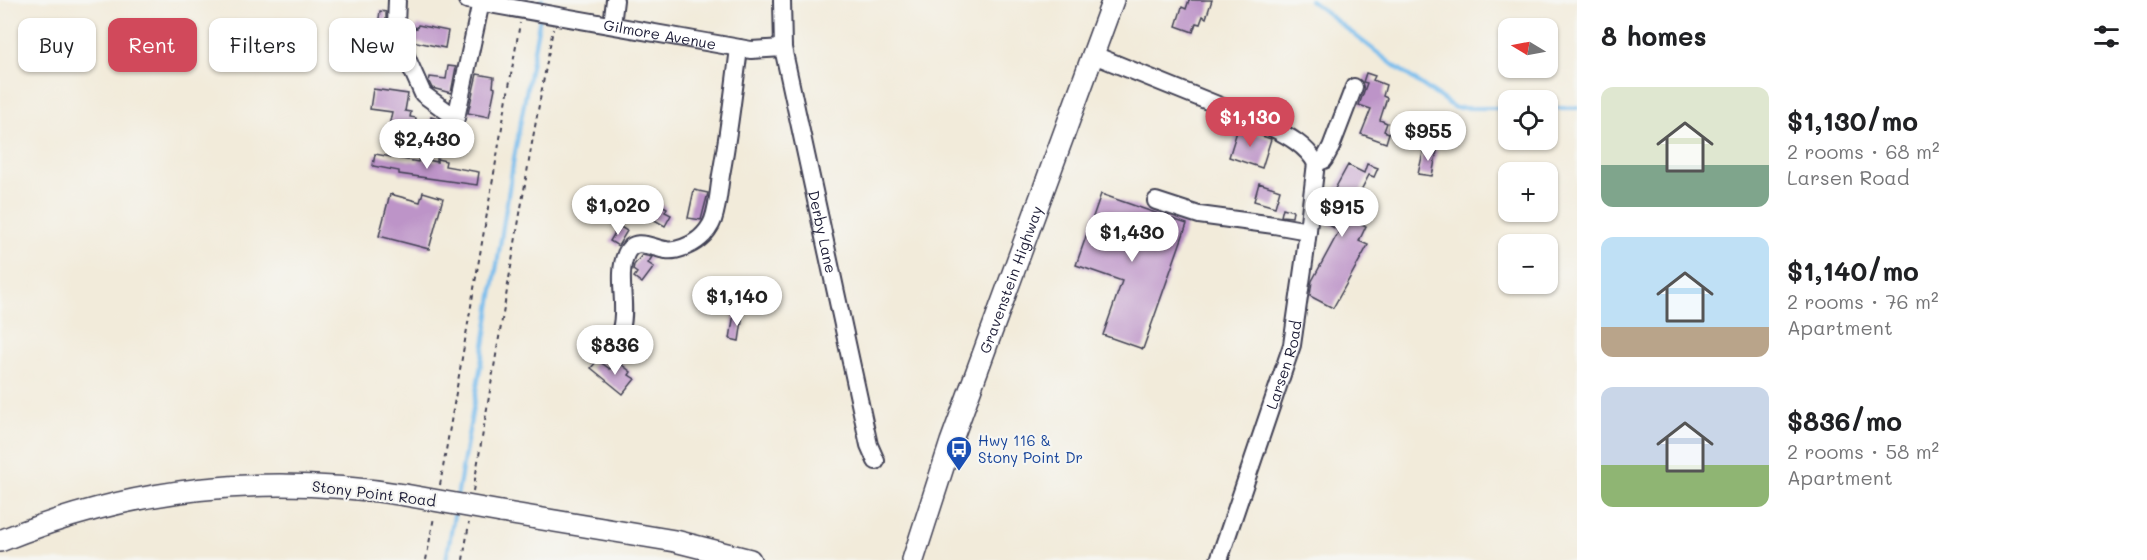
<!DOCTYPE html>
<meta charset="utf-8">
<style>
:root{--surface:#fff;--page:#f2f2f2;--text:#202124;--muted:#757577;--accent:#d1495b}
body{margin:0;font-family:Mali,sans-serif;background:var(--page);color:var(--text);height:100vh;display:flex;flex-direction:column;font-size:22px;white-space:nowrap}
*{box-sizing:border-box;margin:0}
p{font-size:20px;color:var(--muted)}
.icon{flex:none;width:33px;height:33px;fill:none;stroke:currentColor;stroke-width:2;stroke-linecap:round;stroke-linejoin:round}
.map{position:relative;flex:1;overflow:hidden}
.sheet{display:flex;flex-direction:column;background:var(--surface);width:570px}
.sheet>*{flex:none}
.guide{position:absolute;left:18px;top:18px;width:570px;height:54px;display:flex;gap:12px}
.needle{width:39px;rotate:280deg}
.fabs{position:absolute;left:1498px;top:18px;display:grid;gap:12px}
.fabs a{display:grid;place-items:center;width:60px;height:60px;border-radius:12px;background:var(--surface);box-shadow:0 2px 4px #0004;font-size:30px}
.price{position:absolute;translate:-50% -51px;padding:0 14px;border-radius:21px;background:#fff;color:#222;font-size:20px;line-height:39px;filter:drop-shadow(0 2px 3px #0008)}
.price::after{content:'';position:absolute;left:50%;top:36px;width:18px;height:14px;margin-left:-9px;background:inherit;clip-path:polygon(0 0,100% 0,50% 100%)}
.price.selected{background:var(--accent);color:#fff}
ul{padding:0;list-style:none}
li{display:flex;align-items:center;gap:18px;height:150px;padding:0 24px}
li span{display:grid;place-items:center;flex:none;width:168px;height:120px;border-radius:12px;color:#555}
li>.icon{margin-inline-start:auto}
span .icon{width:72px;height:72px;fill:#fffc;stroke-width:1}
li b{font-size:26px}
h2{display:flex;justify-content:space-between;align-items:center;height:72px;padding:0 24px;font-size:26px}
.pill{padding:0 21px;border-radius:12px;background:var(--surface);box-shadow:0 2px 4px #0004;font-size:21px;line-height:54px}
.pill.selected{background:var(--accent);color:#fff}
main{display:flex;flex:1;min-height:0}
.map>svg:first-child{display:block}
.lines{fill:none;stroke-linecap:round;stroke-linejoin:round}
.stream{stroke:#76bced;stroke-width:4}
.building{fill:#bd94c8}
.minor-casing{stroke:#414053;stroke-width:20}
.major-casing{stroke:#414053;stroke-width:24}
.path{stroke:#414053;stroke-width:2;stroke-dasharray:4.5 4.5;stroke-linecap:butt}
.minor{stroke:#fff;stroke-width:16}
.major{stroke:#fff;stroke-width:21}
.major-bridge-casing{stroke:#414053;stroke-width:24;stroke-linecap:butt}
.major-bridge{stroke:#fff;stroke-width:21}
.labels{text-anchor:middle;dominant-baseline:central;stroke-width:4.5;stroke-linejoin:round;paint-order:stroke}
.street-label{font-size:15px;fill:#22223b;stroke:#f6f6f2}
.transit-label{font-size:15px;fill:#164399;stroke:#f6f6f2;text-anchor:start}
</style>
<main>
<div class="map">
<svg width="1577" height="560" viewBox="0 0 1577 560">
<rect width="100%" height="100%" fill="#f6f6f2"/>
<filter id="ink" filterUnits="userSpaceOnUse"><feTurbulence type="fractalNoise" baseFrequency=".0167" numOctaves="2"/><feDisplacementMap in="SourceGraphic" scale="12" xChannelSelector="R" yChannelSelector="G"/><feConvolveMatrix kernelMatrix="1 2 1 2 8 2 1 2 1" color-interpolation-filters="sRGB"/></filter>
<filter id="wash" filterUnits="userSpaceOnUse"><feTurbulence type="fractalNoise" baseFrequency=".008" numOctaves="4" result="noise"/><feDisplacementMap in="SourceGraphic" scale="24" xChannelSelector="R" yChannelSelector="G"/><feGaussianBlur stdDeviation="1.35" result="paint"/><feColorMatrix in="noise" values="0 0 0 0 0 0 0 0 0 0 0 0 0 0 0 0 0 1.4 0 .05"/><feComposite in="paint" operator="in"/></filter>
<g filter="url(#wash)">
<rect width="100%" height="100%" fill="#f2ebda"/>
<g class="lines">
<path class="stream" d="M1310,0L1392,64L1455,108H1509
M541,9L542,0
M1548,108H1577
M457,497L481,364L514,158L540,17
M446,560L455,510"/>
</g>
<g id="blocks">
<path class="building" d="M1189,0H1212L1206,18L1203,16L1200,24L1196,23L1193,32L1176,26L1182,7L1186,9Z
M380,11L386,12V28L390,40L388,51H393V65L373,63Z
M418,25L448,31L445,48L412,41L414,27L417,28Z
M350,44L362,50L357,59L345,54Z
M448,66L456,67L451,93L432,88L429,82L430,77L446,79Z
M1366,73L1375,76L1373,80L1386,85L1383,96L1387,98L1380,120L1387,123L1384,131L1389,133L1386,143L1361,134L1371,109L1359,105L1367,83L1363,82Z
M477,74L494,77L493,87L495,88L489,117L468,113Z
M373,89L408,94L405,111L411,112L410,117L416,118L414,130L389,126L392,112L370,109Z
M431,117L441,120L440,129L429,126Z
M1238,128L1271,139L1262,168L1229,157Z
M1424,148L1437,150L1432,176L1418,174Z
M375,154L418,162L419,158L437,162V159L446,161L445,166L479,172L477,185L399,174V171L373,166Z
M1367,164L1378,168L1374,177L1369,175L1347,217L1366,226L1359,241L1368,245L1333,308L1310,296L1312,281L1339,231L1323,221L1328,212L1324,209L1348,165L1364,173Z
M1259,183L1280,190L1275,207L1254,201Z
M694,190L708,193L701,220L688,218Z
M423,192L443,198L429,249L379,236L390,194L420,202Z
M1101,194L1187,224L1143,349L1103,335L1122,281L1076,265Z
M645,195L667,208L665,212L671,215L665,226L644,214L641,216L635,213Z
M1283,208L1293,211L1292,217L1281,216Z
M619,226L627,231L618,246L610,241Z
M642,255L652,257L648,263L654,267L642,283L634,277L637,273L633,270L634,265Z
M734,313L743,314L739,341L730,339Z
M617,361L631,372L629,375L635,379L623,394L591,368L596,362H600L610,369Z"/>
</g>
</g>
<g filter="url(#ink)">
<use href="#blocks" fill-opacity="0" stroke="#414053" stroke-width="1.5"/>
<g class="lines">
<g class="minor-casing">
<g id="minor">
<path d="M397,0L396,25L406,56L423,94L456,118L481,2"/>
<path id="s1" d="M467,0L751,50L783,48"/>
<path id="s2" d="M782,0L783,48L869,445L876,461"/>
<path d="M612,25L615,0"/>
<path d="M1094,55L1267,125C1286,135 1305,144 1316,163"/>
<path d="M1316,163L1324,160L1331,147L1354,87"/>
<path d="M1156,201L1199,215L1274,225L1308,231"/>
<path d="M598,352C642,335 612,286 626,254C634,236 652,248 666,250C676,252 692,245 700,238C705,234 711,226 713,220C718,206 719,189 721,175C729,132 734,90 739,48"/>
<path id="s3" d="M1219,560L1292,345L1305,255L1316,163"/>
</g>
</g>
<g class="major-casing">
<g id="major">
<path d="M501,512L675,541L750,560"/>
<path d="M0,541C132,487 264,473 405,495"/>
<path id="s4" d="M913,560L951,442L1113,0"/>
</g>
</g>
<path class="path" d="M440,485L520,23
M473,491L532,143L553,29
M426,560L434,517
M463,560L469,523"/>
<use href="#minor" class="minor"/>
<use href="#major" class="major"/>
<g class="major-bridge-casing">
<path id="major-bridge" d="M405,495L501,512"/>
</g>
<use href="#major-bridge" class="major-bridge"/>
</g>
</g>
<defs>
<g id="bus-pin" transform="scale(1.35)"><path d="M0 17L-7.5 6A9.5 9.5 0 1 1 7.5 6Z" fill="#1a4fb4" stroke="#f6f6f2"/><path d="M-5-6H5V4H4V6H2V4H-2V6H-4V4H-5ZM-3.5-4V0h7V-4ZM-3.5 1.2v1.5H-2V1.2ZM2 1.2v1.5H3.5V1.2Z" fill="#fff"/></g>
</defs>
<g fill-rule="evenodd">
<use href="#bus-pin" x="959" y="449"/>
</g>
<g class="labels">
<g class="street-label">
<text stroke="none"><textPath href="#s1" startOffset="196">Gilmore Avenue</textPath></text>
<text stroke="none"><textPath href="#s2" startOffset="236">Derby Lane</textPath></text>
<text stroke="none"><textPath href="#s4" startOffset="297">Gravenstein Highway</textPath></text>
<text stroke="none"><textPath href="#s3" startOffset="206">Larsen Road</textPath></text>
<text transform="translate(374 493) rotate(7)">Stony Point Road</text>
</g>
<g class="transit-label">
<text x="978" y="440">Hwy 116 &amp;<tspan x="978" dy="17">Stony Point Dr</tspan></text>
</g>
</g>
</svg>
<div class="fabs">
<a><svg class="needle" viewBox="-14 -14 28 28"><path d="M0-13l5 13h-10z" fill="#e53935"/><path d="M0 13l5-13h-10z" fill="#757577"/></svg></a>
<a><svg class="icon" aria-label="locate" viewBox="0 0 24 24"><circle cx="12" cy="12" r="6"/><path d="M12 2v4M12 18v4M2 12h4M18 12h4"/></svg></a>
<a>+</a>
<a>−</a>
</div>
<b class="price selected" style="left:1250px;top:148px">$1,130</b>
<b class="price" style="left:1428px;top:162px">$955</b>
<b class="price" style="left:427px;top:170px">$2,430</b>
<b class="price" style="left:618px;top:236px">$1,020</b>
<b class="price" style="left:1342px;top:238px">$915</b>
<b class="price" style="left:1132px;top:263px">$1,430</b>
<b class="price" style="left:737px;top:327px">$1,140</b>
<b class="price" style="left:615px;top:376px">$836</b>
<div class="guide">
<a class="pill">Buy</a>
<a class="pill selected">Rent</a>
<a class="pill">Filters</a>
<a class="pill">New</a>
</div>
</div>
<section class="sheet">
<h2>8 homes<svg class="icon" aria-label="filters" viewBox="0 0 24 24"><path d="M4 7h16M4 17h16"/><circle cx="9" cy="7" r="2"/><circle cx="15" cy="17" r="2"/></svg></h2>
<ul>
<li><span style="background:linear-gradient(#dfe7d0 65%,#7fa58c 0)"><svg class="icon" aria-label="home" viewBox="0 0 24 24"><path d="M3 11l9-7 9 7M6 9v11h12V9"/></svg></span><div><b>$1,130/mo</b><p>2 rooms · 68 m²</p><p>Larsen Road</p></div></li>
<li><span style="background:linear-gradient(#bfe0f5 75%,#b9a48a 0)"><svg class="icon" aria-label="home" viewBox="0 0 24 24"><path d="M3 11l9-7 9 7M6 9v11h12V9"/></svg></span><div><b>$1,140/mo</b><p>2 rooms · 76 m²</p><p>Apartment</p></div></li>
<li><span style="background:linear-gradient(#c9d6e8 65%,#8fb573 0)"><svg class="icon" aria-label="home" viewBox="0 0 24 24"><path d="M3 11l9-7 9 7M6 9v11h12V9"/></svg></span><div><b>$836/mo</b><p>2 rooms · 58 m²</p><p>Apartment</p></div></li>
</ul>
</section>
</main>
